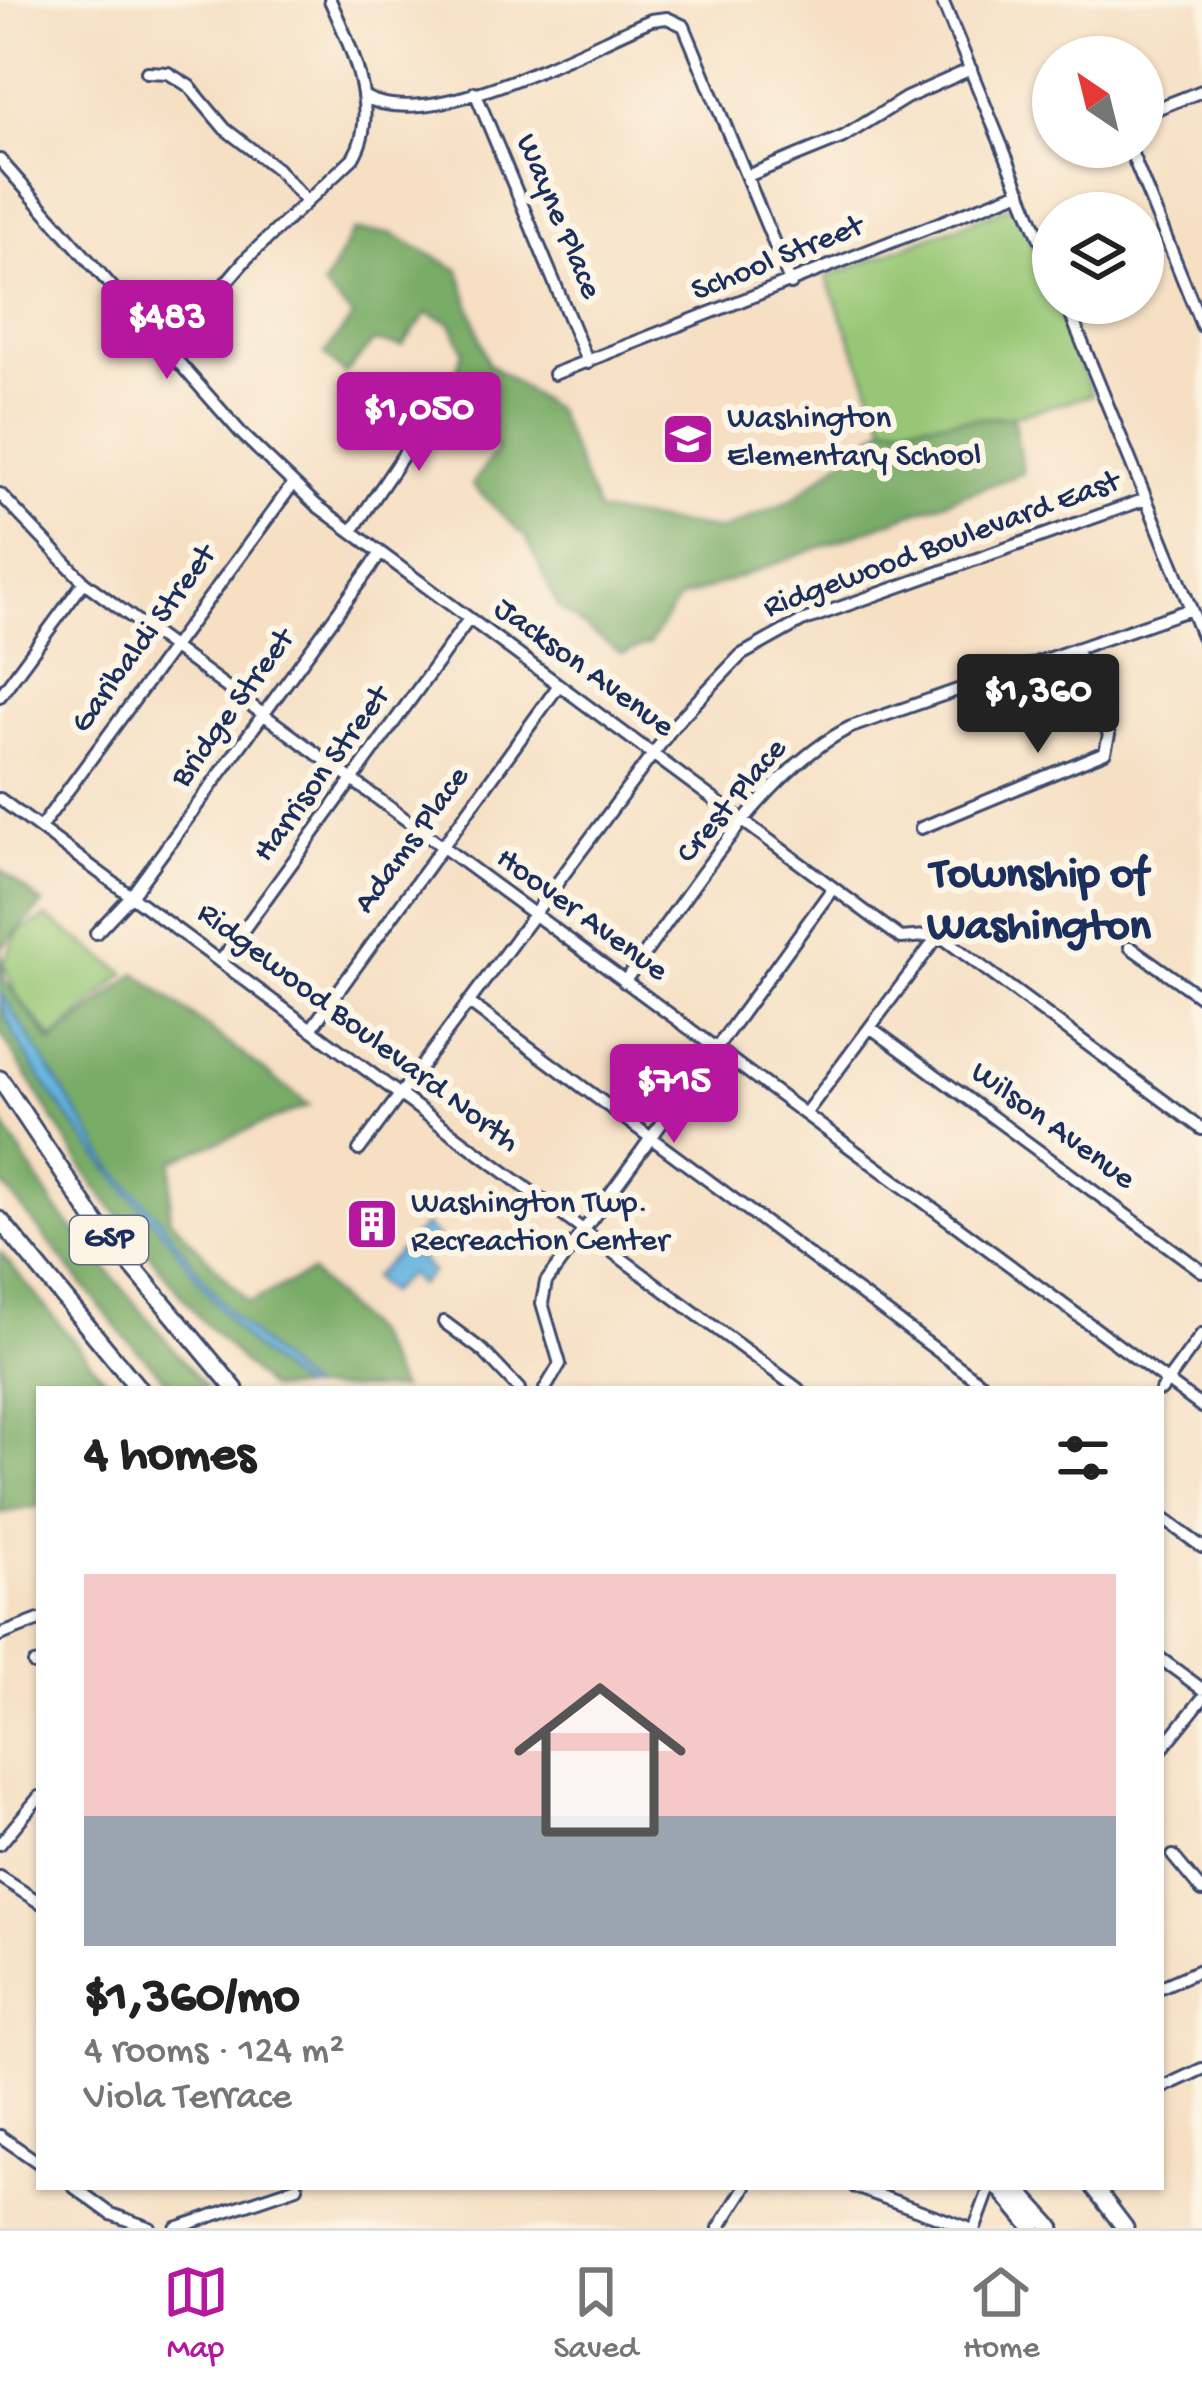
<!DOCTYPE html>
<meta charset="utf-8">
<style>
:root{--surface:#fff;--page:#f2f2f2;--text:#222;--muted:#767676;--line:#e0e0e0;--accent:#b5179e}
body{margin:0;font-family:"Gochi Hand",sans-serif;background:var(--page);color:var(--text);height:100vh;display:flex;flex-direction:column;font-size:45px;white-space:nowrap}
*{box-sizing:border-box;margin:0}
p{font-size:39px;color:var(--muted)}
.icon{flex:none;width:66px;height:66px;fill:none;stroke:currentColor;stroke-width:2;stroke-linecap:round;stroke-linejoin:round}
.map{position:relative;flex:1;overflow:hidden}
.drawer{position:absolute;left:36px;top:1386px;width:1128px;height:804px;display:flex;flex-direction:column;background:var(--surface);border-radius:0px;box-shadow:0 3px 9px #0004}
.drawer>*{flex:none}
.needle{width:78px;rotate:325deg}
.fabs{position:absolute;left:1032px;top:36px;display:grid;gap:24px}
.fabs a{display:grid;place-items:center;width:132px;height:132px;border-radius:50%;background:var(--surface);box-shadow:0 3px 9px #0004;font-size:60px}
.price{position:absolute;translate:-50% -102px;padding:0 27px;border-radius:12px;background:var(--accent);color:#fff;font-size:39px;line-height:78px;filter:drop-shadow(0 3px 6px #0008)}
.price::after{content:'';position:absolute;left:50%;top:72px;width:36px;height:27px;margin-left:-18px;background:inherit;clip-path:polygon(0 0,100% 0,50% 100%)}
.price.active{background:#222;color:#fff}
ul{padding:0;list-style:none}
li{display:grid;align-content:center;gap:24px;height:636px;padding:0 48px}
li+li{border-top:3px solid var(--line)}
li span{display:grid;place-items:center;height:372px;border-radius:0px;color:#555}
li>.icon{margin-inline-start:auto}
span .icon{width:216px;height:216px;fill:#fffc;stroke-width:1}
li b{font-size:51px}
h2{display:flex;justify-content:space-between;align-items:center;height:144px;padding:0 48px;font-size:51px}
.menu{display:flex;justify-content:space-around;align-items:center;height:168px;border-top:3px solid var(--line);background:var(--surface);font-size:33px;color:var(--muted)}
.menu a{display:grid;justify-items:center;gap:6px}
.menu .active{color:var(--accent)}
.map>svg:first-child{display:block}
.green{fill:#97c775;stroke:#597b6a;stroke-width:3}
.forest{fill:#79ac66;stroke:#4a6e62;stroke-width:3}
.water{fill:#64b4de;stroke:#40729e;stroke-width:3}
.lines{fill:none;stroke-linecap:round;stroke-linejoin:round}
.minor-casing{stroke:#3c496d;stroke-width:16}
.highway-casing{stroke:#3c496d;stroke-width:21}
.minor{stroke:#fff;stroke-width:10}
.highway{stroke:#fff;stroke-width:15}
.labels{text-anchor:middle;dominant-baseline:central;stroke-width:12;stroke-linejoin:round;paint-order:stroke}
.shield{fill:#fcf5e5;stroke:#5e6a86;stroke-width:3}
.shield-label{font-size:30px;font-weight:bold;fill:#1b2f5e}
.street-label{font-size:33px;fill:#1b2f5e;stroke:#fcf5e5}
.poi-label{font-size:33px;fill:#1b2f5e;stroke:#fcf5e5;text-anchor:start}
.district-label{font-size:45px;font-weight:bold;fill:#1b2f5e;stroke:#fcf5e5}
</style>
<div class="map">
<svg width="1202" height="2228" viewBox="0 0 1202 2228">
<rect width="100%" height="100%" fill="#fcf5e5"/>
<filter id="ink" filterUnits="userSpaceOnUse"><feTurbulence type="fractalNoise" baseFrequency=".00833" numOctaves="2"/><feDisplacementMap in="SourceGraphic" scale="24" xChannelSelector="R" yChannelSelector="G"/><feConvolveMatrix kernelMatrix="1 2 1 2 8 2 1 2 1" color-interpolation-filters="sRGB"/></filter>
<filter id="wash" filterUnits="userSpaceOnUse"><feTurbulence type="fractalNoise" baseFrequency=".004" numOctaves="4" result="noise"/><feDisplacementMap in="SourceGraphic" scale="48" xChannelSelector="R" yChannelSelector="G"/><feGaussianBlur stdDeviation="2.7" result="paint"/><feColorMatrix in="noise" values="0 0 0 0 0 0 0 0 0 0 0 0 0 0 0 0 0 1.4 0 .05"/><feComposite in="paint" operator="in"/></filter>
<g filter="url(#wash)">
<rect width="100%" height="100%" fill="#f6dfc3"/>
<path class="green" d="M1015,204L1092,395L1013,416L885,425L826,277Z
M47,917L125,973L53,1039L17,996L3,962L19,931Z"/>
<path class="forest" d="M353,231L391,233L459,270L488,363L556,411L598,512L722,530L792,500L885,425L1013,416L1023,473L679,599L649,644L622,654L559,608L527,539L472,485L497,449L446,405L463,350L451,323L427,313L402,346L374,341L345,374L324,354L353,317L323,287Z
M0,869L43,904L0,949L4,980L52,1043L136,973L309,1105L173,1160L169,1217L249,1303L311,1272L373,1336L400,1389H269L200,1318L93,1184L0,1032Z
M0,1119L56,1209L207,1389H175L125,1337L3,1185Z
M0,1252L113,1389H39V1506L0,1513Z"/>
<path class="water" d="M0,991L112,1167L159,1218L228,1311L308,1389H301C283,1373 263,1358 246,1340C212,1305 188,1260 156,1224C119,1183 0,1042 0,991Z
M425,1225L441,1241L420,1260L432,1272L419,1285L408,1274L388,1293L372,1278Z"/>
</g>
<g filter="url(#ink)">
<g class="lines">
<g class="minor-casing">
<path id="minor" d="M942,0L1053,271
M147,72L168,73L189,86L225,129L277,169L306,201
M475,92L588,363
M363,96C430,135 583,48 651,20L667,18L684,26L791,284
M1143,114L1202,91
M1129,147L1202,326
M0,160L241,433L316,505L901,938L939,935L1202,1129
M747,176L843,137L906,98L971,69
M1066,303L1202,636
M170,348L247,258L353,158C382,111 350,46 330,0
M554,374L1021,191
M0,494L84,582L1202,1407
M352,531L425,423L423,400
M0,696L84,582
M0,799L798,1389
M40,828L293,484
M921,828L1105,752L1109,735L1076,649
M96,933L131,896L381,553
M1130,947L1202,998
M220,962L469,619
M624,982C685,902 761,771 851,727L1191,609
M468,1002L989,1389
M870,1027L1202,1271
M311,1029L559,685
M805,1114L939,935
M359,1150L676,723L741,655L802,621L1146,499
M444,1322L483,1351L519,1389
M545,1389L560,1364L542,1303L546,1282L833,888
M1161,1390L1202,1334
M1161,1517L1202,1547
M0,1635L39,1620
M1161,1659L1202,1689
M34,1664L39,1663
M1161,1750L1202,1699
M0,1844L39,1797
M1173,1856L1202,1891
M0,1877L39,1902
M1161,1987L1202,1969
M1161,2088L1202,2069
M0,2136L39,2163
M74,2187L111,2214L150,2228
M855,2187L968,2228
M176,2228L297,2187
M719,2228L745,2187
M975,2228L990,2187"/>
</g>
<g class="highway-casing">
<path id="highway" d="M0,1079L97,1224L235,1389
M0,1220L139,1389
M999,2187L1033,2228
M1015,2187L1052,2228
M1094,2187L1125,2228"/>
</g>
<use href="#minor" class="minor"/>
<use href="#highway" class="highway"/>
</g>
</g>
<defs>
<g id="school-square" transform="scale(2.7)"><rect x="-9" y="-9" width="18" height="18" rx="4" fill="#b5179e" stroke="#fcf5e5"/><path d="M0-5L7-2L0 1L-7-2ZM-4 1L0 2.5L4 1V4Q0 6-4 4Z" fill="#fff"/></g>
<g id="building-square" transform="scale(2.7)"><rect x="-9" y="-9" width="18" height="18" rx="4" fill="#b5179e" stroke="#fcf5e5"/><path d="M-4-6H4V6H1V3H-1V6H-4ZM-2.5-4.3h1.7v1.8h-1.7ZM.8-4.3h1.7v1.8H.8ZM-2.5-1h1.7V.8h-1.7ZM.8-1h1.7V.8H.8Z" fill="#fff"/></g>
</defs>
<g fill-rule="evenodd">
<use href="#school-square" x="688" y="439"/>
<use href="#building-square" x="372" y="1224"/>
</g>
<g class="labels">
<rect class="shield" x="70" y="1216" width="78" height="48" rx="9"/>
<g class="shield-label">
<text x="109" y="1240">GSP</text>
</g>
<g class="street-label">
<text transform="translate(557 217) rotate(67)">Wayne Place</text>
<text transform="translate(778 260) rotate(-22)">School Street</text>
<text transform="translate(942 546) rotate(-20)">Ridgewood Boulevard East</text>
<text transform="translate(145 640) rotate(-54)">Garibaldi Street</text>
<text transform="translate(583 669) rotate(36)">Jackson Avenue</text>
<text transform="translate(234 709) rotate(-54)">Bridge Street</text>
<text transform="translate(323 775) rotate(-54)">Harrison Street</text>
<text transform="translate(733 802) rotate(-50)">Crest Place</text>
<text transform="translate(413 841) rotate(-54)">Adams Place</text>
<text transform="translate(581 916) rotate(36)">Hoover Avenue</text>
<text transform="translate(357 1029) rotate(37)">Ridgewood Boulevard North</text>
<text transform="translate(1052 1127) rotate(36)">Wilson Avenue</text>
</g>
<g class="poi-label">
<text x="727" y="420">Washington<tspan x="727" dy="38">Elementary School</tspan></text>
<text x="411" y="1205">Washington Twp.<tspan x="411" dy="38">Recreaction Center</tspan></text>
</g>
<g class="district-label">
<text x="1039" y="876">Township of<tspan x="1039" dy="52">Washington</tspan></text>
</g>
</g>
</svg>
<div class="fabs">
<a><svg class="needle" viewBox="-14 -14 28 28"><path d="M0-13l5 13h-10z" fill="#e53935"/><path d="M0 13l5-13h-10z" fill="#767676"/></svg></a>
<a><svg class="icon" aria-label="layers" viewBox="0 0 24 24"><path d="M12 4l9 5-9 5-9-5zM3 14l9 5 9-5"/></svg></a>
</div>
<b class="price" style="left:167px;top:382px">$483</b>
<b class="price" style="left:419px;top:474px">$1,050</b>
<b class="price active" style="left:1038px;top:756px">$1,360</b>
<b class="price" style="left:674px;top:1146px">$715</b>
<section class="drawer">
<h2>4 homes<svg class="icon" aria-label="filters" viewBox="0 0 24 24"><path d="M4 7h16M4 17h16"/><circle cx="9" cy="7" r="2"/><circle cx="15" cy="17" r="2"/></svg></h2>
<ul>
<li><span style="background:linear-gradient(#f6c9c9 65%,#9aa5b1 0)"><svg class="icon" aria-label="home" viewBox="0 0 24 24"><path d="M3 11l9-7 9 7M6 9v11h12V9"/></svg></span><div><b>$1,360/mo</b><p>4 rooms · 124 m²</p><p>Viola Terrace</p></div></li>
</ul>
</section>
</div>
<nav class="menu">
<a class="active"><svg class="icon" aria-label="map" viewBox="0 0 24 24"><path d="M3 6l6-2 6 2 6-2v14l-6 2-6-2-6 2zM9 4v14M15 6v14"/></svg>Map</a>
<a><svg class="icon" aria-label="saved" viewBox="0 0 24 24"><path d="M7 4h10v16l-5-4-5 4z"/></svg>Saved</a>
<a><svg class="icon" aria-label="home" viewBox="0 0 24 24"><path d="M3 11l9-7 9 7M6 9v11h12V9"/></svg>Home</a>
</nav>
